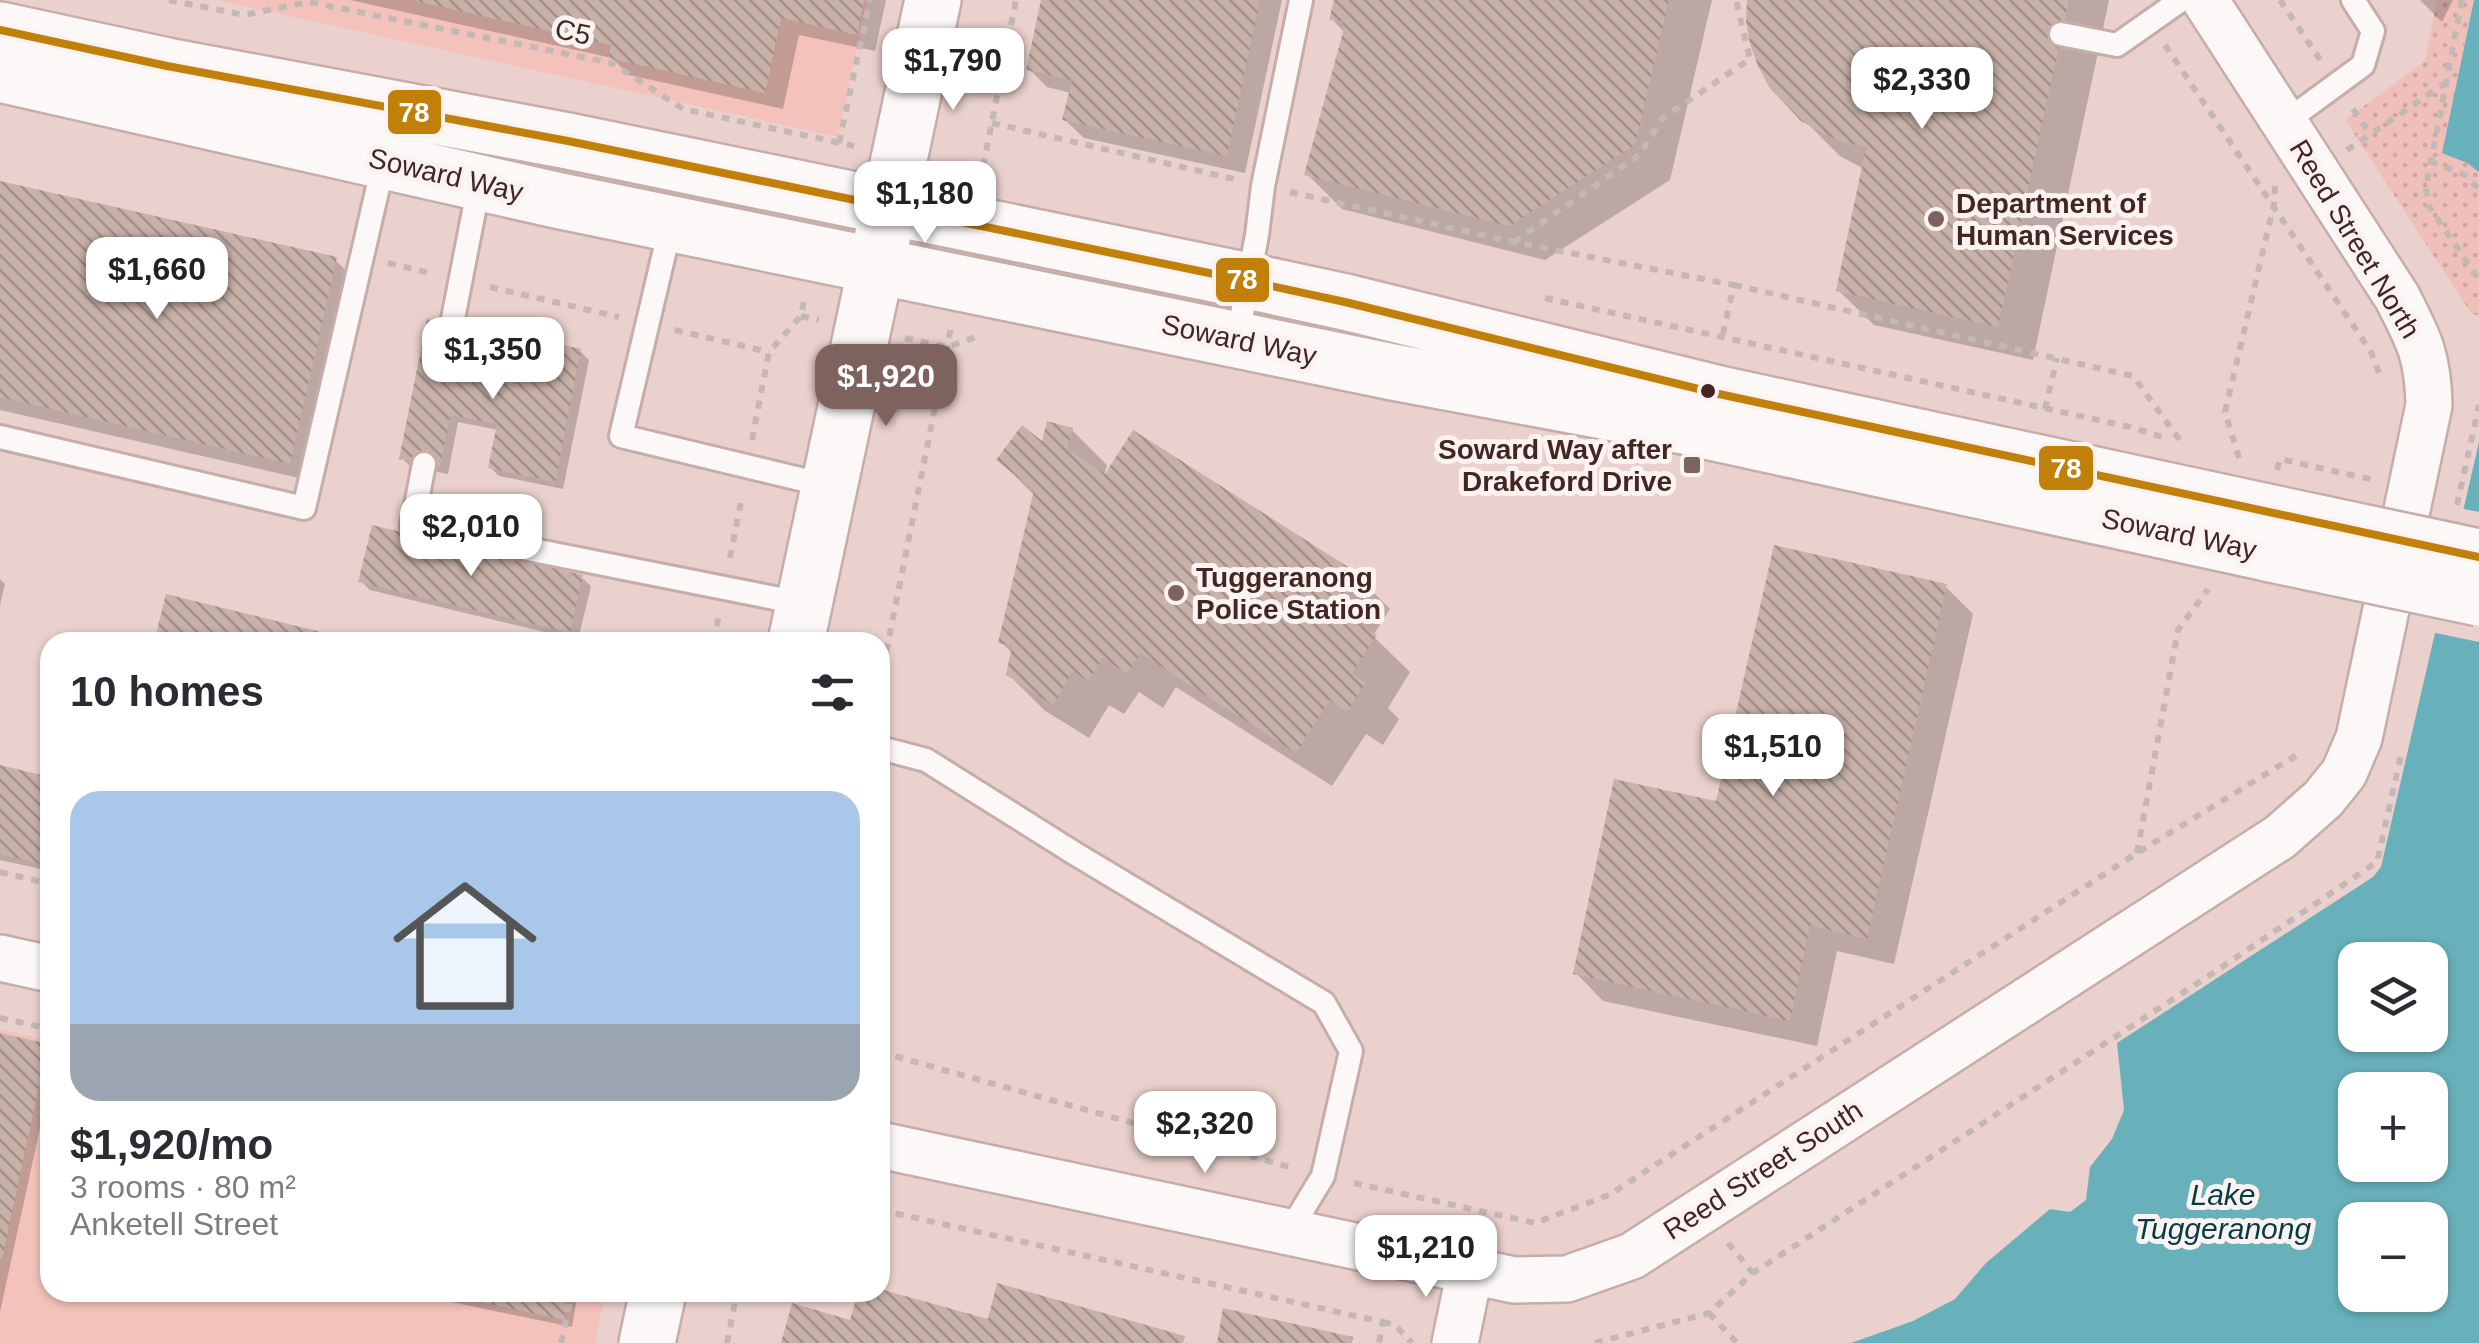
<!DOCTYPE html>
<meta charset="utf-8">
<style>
:root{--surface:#fff;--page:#f2f2f3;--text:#2b2b33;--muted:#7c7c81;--line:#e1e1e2;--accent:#7d625e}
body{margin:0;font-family:Helvetica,sans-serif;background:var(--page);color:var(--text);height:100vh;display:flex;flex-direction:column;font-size:38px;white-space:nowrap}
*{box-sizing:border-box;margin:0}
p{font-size:32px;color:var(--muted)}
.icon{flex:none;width:55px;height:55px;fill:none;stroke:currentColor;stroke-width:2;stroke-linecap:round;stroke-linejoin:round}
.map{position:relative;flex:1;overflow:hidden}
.details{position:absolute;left:40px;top:632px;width:850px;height:670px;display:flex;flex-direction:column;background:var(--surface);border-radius:30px;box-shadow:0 2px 8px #0004}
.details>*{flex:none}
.fabs{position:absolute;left:2338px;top:942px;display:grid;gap:20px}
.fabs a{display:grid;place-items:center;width:110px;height:110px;border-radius:20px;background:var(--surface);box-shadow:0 2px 8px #0004;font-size:50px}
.price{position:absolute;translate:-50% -85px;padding:0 22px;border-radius:20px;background:#fff;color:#222;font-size:32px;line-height:65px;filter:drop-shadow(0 2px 5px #0008)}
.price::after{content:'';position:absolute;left:50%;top:60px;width:30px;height:22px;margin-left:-15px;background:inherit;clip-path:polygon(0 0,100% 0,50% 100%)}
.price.on{background:var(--accent);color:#fff}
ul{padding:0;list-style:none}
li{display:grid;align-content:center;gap:20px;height:530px;padding:0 30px}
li+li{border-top:2px solid var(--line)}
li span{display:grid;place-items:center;height:310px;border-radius:30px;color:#555}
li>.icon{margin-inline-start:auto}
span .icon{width:180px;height:180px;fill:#fffc;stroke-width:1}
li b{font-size:42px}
h2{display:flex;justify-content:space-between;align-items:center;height:120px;padding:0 30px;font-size:42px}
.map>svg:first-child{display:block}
.built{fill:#f3c2bb}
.park{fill:url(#park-dots)}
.water{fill:#68b1bb;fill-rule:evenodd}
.pier{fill:#ead1cd}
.shadow{fill:#0003}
.building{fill:url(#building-back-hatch)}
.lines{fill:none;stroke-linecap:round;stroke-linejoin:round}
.service-casing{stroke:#c6ada9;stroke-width:28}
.minor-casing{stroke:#c6ada9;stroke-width:50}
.tertiary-casing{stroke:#c6ada9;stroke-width:60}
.primary-casing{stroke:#c6ada9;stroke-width:60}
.path{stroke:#c3b8b6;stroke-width:6;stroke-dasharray:8 8;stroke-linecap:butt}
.service{stroke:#fcf8f8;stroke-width:22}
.minor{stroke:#fcf8f8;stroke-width:45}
.tertiary{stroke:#fcf8f8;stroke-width:55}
.primary{stroke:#fcf8f8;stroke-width:55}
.primary-bridge-casing{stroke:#c6ada9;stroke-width:60;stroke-linecap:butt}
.primary-bridge{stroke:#fcf8f8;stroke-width:55}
.bus-1-casing{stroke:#fbf3f2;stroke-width:15}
.bus-1{stroke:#c1800a;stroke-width:8}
.poi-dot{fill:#7d625e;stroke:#fbf3f2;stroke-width:4}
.bus-dot{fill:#432622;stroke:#fbf3f2;stroke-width:4}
.labels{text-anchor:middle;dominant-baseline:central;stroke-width:10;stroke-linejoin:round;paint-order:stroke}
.street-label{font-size:28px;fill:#432622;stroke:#fbf3f2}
.poi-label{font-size:28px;font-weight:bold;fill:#432622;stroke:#fbf3f2;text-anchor:start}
.water-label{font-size:30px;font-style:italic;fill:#073c42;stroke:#fbf3f2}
.line-badge{stroke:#fbf3f2;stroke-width:4}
.badge-label{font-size:28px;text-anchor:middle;font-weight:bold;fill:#fff}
</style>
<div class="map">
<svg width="2479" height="1343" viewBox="0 0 2479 1343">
<defs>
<pattern id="park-dots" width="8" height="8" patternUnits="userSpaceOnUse" patternTransform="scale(2.5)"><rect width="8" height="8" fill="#efc0b9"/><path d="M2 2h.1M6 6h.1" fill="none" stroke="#cea59f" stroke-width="1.8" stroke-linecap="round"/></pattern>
<pattern id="building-back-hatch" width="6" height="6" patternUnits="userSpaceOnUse" patternTransform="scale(2.5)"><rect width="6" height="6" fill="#c8b1a9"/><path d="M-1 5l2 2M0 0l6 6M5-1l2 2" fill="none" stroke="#a49089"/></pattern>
</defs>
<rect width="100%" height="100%" fill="#ead1cd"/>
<path class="built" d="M217,0H867L838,137Z
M0,1029L50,1041V1292L605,1293L595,1343H0Z"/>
<path class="park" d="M2437,0H2474L2442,152L2467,163L2479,172V316L2471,313L2345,120L2425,61Z"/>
<path class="water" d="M2474,0H2479V172L2467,163L2442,153Z
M2479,442V1343H1851L1913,1321L1955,1299L1986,1263L2050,1209L2070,1212L2086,1200L2090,1167L2112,1139L2124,1110L2117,1043L2373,877L2381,867ZM2355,960H2430V1035H2355ZM2355,1090H2430V1165H2355ZM2355,1220H2430V1295H2355Z"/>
<path class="pier" d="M2459,508L2479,512V642L2431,632Z"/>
<path class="shadow" d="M350,0H886L875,51L799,35L783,109L629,75L612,58Z
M1044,0H1282L1245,173L1084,138L1065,120L1071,93L1047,87L1029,69Z
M1337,0H1712L1670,180L1545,260L1342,209L1307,174L1345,33L1332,19Z
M1749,0H2109L2033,360L1874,325L1838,290L1864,169L1840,156L1803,119Z
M2420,0H2453L2442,22Z
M0,183L335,260L354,278L308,480L0,410Z
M468,330L477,339L470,373L508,380L580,351L589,360L563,489L499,476L490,467L498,430L458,422L448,474L411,467L402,458Z
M1072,430L1107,465L1103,479L1134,433L1355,574L1390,609L1373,636L1410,672L1388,708L1399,719L1383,745L1366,734L1332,786L1176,687L1163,708L1139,692L1124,714L1109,705L1089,738L1044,710L1008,674L1013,654L1001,642L1035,496L999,460L1044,445Z
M582,578L591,586L578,640L370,590L361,581Z
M0,579L5,584L0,605Z
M1946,587L1973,614L1894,964L1837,951L1817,1046L1603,1001L1576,973Z
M167,597L319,634L328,642H156Z
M0,768L50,779V871L0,860Z
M0,1036L47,1047L50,1050V1082L0,1312Z
M403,1292H578L572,1327Z"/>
<path class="building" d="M412,0H864L857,35L781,18L765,93L608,58L611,45Z
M1041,0H1260L1227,156L1062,120L1072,80L1026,70Z
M1334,0H1669L1635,145L1509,226L1304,175L1343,32V21L1329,20Z
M1747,0H2069L1998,327L1836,291L1866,147L1843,142L1822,133L1801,121L1769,87L1758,66L1750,44L1746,21Z
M0,181L337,257L290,464L0,397Z
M427,319L469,328L461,369L506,377L514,335L581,349L555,482L488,468L497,424L450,415L440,467L399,459Z
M1047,421L1073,428L1067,449L1105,474L1133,430L1356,572L1328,616L1339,622L1344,614L1377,635L1352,674L1366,682L1347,712L1330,700L1296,753L1140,653L1127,674L1103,658L1088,681L1073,671L1053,705L1006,675L1012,646L998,643L1034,490L996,460L1022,425L1042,441Z
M372,525L583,575L570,633L358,582Z
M1774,545L1947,584L1867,939L1810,925L1790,1021L1573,974L1614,779L1716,801Z
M166,594L321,632L318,642H154Z
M0,765L50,777V841L45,865L0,854Z
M0,1033L48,1044L2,1259H0Z
M997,1283L1185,1336L1183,1343H781L792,1303L850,1320L858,1292H880V1289L988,1319Z
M435,1292H569L564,1320Z
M1223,1308L1353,1337L1352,1343H1217Z"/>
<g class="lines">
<g class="service-casing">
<path id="service" d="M2061,34L2117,45L2181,0
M2284,123L2363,65L2373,31L2353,0
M671,224L621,436L829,486
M452,324L480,180
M1237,340L1257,235L1263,186L1301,0
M0,437L304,508L384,161
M424,464L412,526L805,604
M880,748L926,760L1074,853L1324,1003L1351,1051L1323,1176L1289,1232"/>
</g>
<g class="minor-casing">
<path id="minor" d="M0,958L50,969
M880,1145L1514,1280L1567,1279L1632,1256L2280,837L2323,799L2344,773L2359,738L2429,405C2428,356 2419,340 2397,297L2205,0
M1455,1343L1470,1271"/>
</g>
<g class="tertiary-casing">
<path id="tertiary" d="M796,642L933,0
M647,1343L658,1292"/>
</g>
<g class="primary-casing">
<path id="primary" d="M0,30L167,66L568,141L1248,281L1345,302L1719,394L2281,515
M0,74L556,200L1393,372L1683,426L2271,554"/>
</g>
<path class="path" d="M169,0L244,15L309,2L612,63L683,109L854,146
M2280,0L2321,61
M2462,0L2426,187L2428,205L2479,280
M2165,45L2371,352L2381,378
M2353,109L2370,134
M992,123L1234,179
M839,143L870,0
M2347,150L2444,84
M2430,161L2465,175L2479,189
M944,166L971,172
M980,182L1016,0
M1290,192L1514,242L1734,285L1722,338
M1514,242L1639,155L1663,118L1750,59L1736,0
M388,263L434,274
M1734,285L2133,376L2182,443
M490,287L619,317
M1545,298L2130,427L2166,438
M801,316L819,320
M675,330L769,352
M905,338L947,347L979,336
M2045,409L2057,358
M752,440L769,352L801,316L805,296
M2239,458L2225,412L2274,204L2275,184
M2277,470L2280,459L2374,480
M2457,505L2479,405
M730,558L742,496
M714,642L719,614
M880,683L951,327
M2137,853L2178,630L2208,589
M0,872L50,884
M0,1018L50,1029
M880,1052L1293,1168
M1354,1183L1535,1223L1609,1195L2137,853L2302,752
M880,1210L1383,1322L1379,1343
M1728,1243L1753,1273
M1709,1313L1737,1343
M1383,1322L1395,1325L1412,1343
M561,1343L572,1292
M727,1343L737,1292
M1595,1343L1709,1313L1753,1273L2213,973L2377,862L2402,751"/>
<use href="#service" class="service"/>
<use href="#minor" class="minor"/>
<use href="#tertiary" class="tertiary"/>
<use href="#primary" class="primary"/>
<g class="primary-bridge-casing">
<path id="primary-bridge" d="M2281,515L2479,557
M2271,554L2479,598"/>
</g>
<use href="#primary-bridge" class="primary-bridge"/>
<g class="bus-1-casing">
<path id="bus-1" d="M0,30L167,66L568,141L1248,281L1345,302L1719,394L2479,557"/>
</g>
<use href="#bus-1" class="bus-1"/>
</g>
<g class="poi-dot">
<circle cx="1936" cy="219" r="10"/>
<rect x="1682" y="455" width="20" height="20" rx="5"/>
<circle cx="1176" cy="593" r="10"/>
</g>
<circle class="bus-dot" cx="1708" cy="391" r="9"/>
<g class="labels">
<g class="street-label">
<text transform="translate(573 32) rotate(12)">C5</text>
<text transform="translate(446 175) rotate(13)">Soward Way</text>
<text transform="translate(2355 239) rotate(59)">Reed Street North</text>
<text transform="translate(1239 340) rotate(12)">Soward Way</text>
<text transform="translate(2179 534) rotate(12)">Soward Way</text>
<text transform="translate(1763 1170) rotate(-33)">Reed Street South</text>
</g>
<g class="poi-label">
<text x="1956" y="203">Department of<tspan x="1956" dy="32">Human Services</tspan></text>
<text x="1672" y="449" text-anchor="end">Soward Way after<tspan x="1672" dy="32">Drakeford Drive</tspan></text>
<text x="1196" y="577">Tuggeranong<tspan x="1196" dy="32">Police Station</tspan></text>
</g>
<g class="water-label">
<text x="2223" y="1194">Lake<tspan x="2223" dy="34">Tuggeranong</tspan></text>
</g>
</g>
<g class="line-badge">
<rect x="386" y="88" width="57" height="48" rx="10" fill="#c1800a"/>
<rect x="1214" y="256" width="57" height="48" rx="10" fill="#c1800a"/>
<rect x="2037" y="444" width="58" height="48" rx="10" fill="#c1800a"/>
</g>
<g class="badge-label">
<text x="414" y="122">78</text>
<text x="1242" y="289">78</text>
<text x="2066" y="478">78</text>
</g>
</svg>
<div class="fabs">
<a><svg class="icon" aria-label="layers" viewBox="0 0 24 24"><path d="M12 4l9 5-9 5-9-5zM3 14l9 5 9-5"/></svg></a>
<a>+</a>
<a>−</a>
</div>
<b class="price" style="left:953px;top:113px">$1,790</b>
<b class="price" style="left:1922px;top:132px">$2,330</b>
<b class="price" style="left:925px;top:246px">$1,180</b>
<b class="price" style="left:157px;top:322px">$1,660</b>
<b class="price" style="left:493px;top:402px">$1,350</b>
<b class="price on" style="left:886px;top:429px">$1,920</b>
<b class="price" style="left:471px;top:579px">$2,010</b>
<b class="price" style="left:1773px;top:799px">$1,510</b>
<b class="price" style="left:1205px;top:1176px">$2,320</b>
<b class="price" style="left:1426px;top:1300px">$1,210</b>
<section class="details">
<h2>10 homes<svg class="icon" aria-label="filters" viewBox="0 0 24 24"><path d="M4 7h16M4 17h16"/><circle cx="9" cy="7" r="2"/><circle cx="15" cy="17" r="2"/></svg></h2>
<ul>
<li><span style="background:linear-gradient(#a9c7e8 75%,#9aa5b1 0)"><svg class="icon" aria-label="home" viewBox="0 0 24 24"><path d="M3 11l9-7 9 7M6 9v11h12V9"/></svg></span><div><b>$1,920/mo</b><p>3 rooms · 80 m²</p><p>Anketell Street</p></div></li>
</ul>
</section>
</div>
